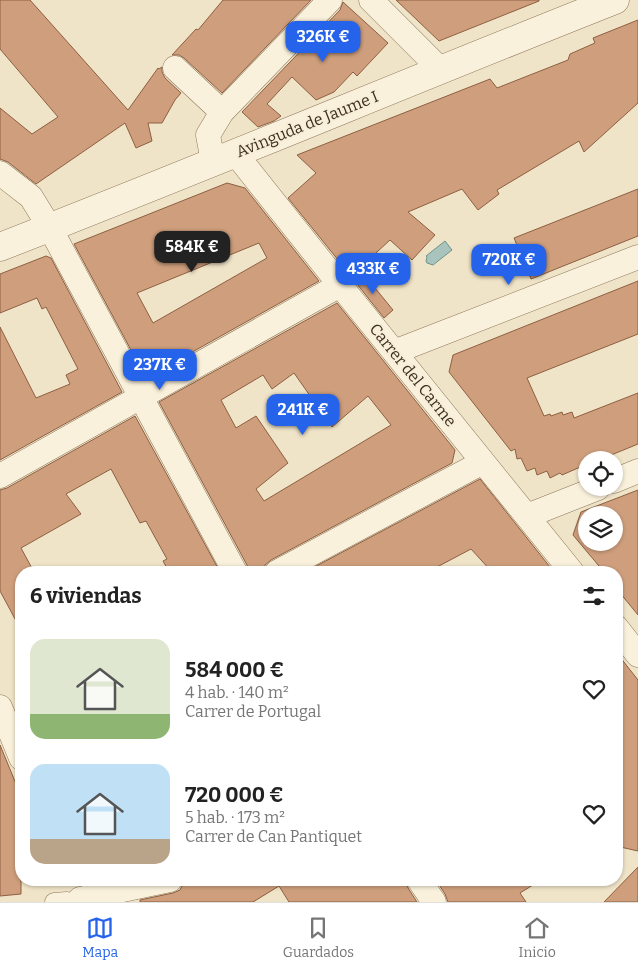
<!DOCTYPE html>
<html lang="es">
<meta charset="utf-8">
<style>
:root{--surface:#fff;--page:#f2f2f2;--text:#222;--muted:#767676;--line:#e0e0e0;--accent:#2563eb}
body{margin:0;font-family:Bitter,serif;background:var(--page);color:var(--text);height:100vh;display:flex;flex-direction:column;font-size:19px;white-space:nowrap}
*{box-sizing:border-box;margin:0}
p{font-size:16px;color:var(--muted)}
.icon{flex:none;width:28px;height:28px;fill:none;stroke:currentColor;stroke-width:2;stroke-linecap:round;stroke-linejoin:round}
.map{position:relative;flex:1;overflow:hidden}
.sheet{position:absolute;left:15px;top:566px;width:608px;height:320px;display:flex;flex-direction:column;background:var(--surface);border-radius:20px;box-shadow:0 1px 4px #0004}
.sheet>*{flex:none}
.buttons{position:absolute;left:578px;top:451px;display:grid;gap:10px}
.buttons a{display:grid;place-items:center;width:45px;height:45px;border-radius:50%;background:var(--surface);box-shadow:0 1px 4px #0004;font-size:25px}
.price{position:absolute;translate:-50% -42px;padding:0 11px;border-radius:10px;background:var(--accent);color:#fff;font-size:16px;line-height:32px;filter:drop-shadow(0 1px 2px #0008)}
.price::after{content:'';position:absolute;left:50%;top:30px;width:15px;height:11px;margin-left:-8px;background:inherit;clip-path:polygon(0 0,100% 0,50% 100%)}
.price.on{background:#222;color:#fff}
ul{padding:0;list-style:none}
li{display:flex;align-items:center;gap:15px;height:125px;padding:0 15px}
li span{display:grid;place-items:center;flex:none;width:140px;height:100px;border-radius:15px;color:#555}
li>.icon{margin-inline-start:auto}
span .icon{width:60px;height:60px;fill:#fffc;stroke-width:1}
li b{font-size:21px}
h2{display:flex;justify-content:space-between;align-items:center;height:60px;padding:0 15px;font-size:21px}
.tab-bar{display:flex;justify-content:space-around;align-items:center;height:70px;border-top:1px solid var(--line);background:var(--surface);font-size:14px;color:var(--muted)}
.tab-bar a{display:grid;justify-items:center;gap:2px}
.tab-bar .on{color:var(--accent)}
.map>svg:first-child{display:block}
.water{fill:#a9c4bc;stroke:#6f938a}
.building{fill:#cf9f7d;stroke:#8d5f41;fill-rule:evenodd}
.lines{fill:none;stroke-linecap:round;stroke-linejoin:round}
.pedestrian-casing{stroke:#8d765c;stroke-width:19}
.minor-casing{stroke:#8d765c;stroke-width:25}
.tertiary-casing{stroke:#8d765c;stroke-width:29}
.pedestrian{stroke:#faf1dc;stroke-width:18}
.minor{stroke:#faf1dc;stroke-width:24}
.tertiary{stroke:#faf1dc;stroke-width:28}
.labels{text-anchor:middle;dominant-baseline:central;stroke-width:4;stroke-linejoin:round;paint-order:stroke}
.street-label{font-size:16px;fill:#3d2e20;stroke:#f7eed8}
</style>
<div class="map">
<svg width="638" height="902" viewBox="0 0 638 902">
<rect width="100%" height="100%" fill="#f0e4c8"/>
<path class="water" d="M445,241L452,250L433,265L427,263L426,261L427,257L426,256Z"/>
<path class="building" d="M0,0H30L128,110L158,68L159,69L162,67V72L165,78L181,93L175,100L162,123H148L152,141L136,148L125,123L36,184L8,162L0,159V108L32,134L58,117L0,49Z
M223,0H311L222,93L184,58L179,55H172L196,29L198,30Z
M396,0H539V1L439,41Z
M343,2L388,43L357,76L353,72L334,92L316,100L292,77L267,104L281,116L274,121L258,127L242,112L340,10Z
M638,20V103L584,152L579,141L497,190L499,194L478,210L462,189L408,212L435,235L412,260L390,240L351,276L288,198L316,173L297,155L490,79L497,88L568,60L570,54L595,43L593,38Z
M227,183L245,188L319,281L146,378L74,244ZM259,243L267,258L153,323L137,293Z
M638,189V236L531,279L514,238Z
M46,256L51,258L122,392L0,460V327L36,398L70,384L66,375L78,369L46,307L42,309L37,298L0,313V274Z
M362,272L393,310L384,318L353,279Z
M638,281V334L527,378L544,416L550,414L551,416L562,412L563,415L572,412L574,418L638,393V444L599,460H583L585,465L562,475L560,473L550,478L547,471L537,475L535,468L527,471L521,458L517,459L515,449L511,451L449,372L453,355Z
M337,303L455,450L452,463L271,560L265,565L263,572H249L247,565L159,402ZM294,373L332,427L368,396L391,425L264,501L256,489L288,463L256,416L236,428L221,400L263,375L272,389Z
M135,416L220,572H169L163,561L167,559L146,521L140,523L111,469L66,494L81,514L21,548L34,572H21V630L0,591V490L7,488Z
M480,479L554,572H492L471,549L437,567L440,572H305Z
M638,490V615L616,588V572H604L573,535L581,512ZM586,515H614V542H586Z
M616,652L638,680V851L616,846Z
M0,745L21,796V894L0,896Z
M638,867V902H604Z
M193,880H405L408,888L417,902H289L279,886L253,902H140V900L173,893L180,890L183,884Z
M436,880H541L520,893L526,902H448L445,894Z"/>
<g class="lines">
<g class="pedestrian-casing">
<path id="pedestrian" d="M54,902L67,901"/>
</g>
<g class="minor-casing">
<path id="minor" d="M371,0L440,69
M175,68L222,112
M235,153L340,285L572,572
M213,162L208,135L222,112L330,0
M0,173L31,197L50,228L235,572
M394,352L638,257
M0,476L340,285
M614,481L638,471
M527,516L598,488
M277,572L483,462
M616,627L638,655
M0,707L21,758
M419,880L434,902
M80,899L170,880"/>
</g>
<g class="tertiary-casing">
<path id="tertiary" d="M0,247C206,167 410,81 615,0"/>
</g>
<use href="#pedestrian" class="pedestrian"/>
<use href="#minor" class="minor"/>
<use href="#tertiary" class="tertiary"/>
</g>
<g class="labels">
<g class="street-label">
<text transform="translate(307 124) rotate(-22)">Avinguda de Jaume I</text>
<text transform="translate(413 375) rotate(51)">Carrer del Carme</text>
</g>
</g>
</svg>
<div class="buttons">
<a><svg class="icon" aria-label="locate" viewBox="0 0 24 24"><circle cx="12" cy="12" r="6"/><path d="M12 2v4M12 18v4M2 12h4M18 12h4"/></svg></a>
<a><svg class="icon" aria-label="layers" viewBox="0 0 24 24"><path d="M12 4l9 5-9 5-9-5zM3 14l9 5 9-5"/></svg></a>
</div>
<b class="price" style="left:323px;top:63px">326K €</b>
<b class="price on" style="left:192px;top:273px">584K €</b>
<b class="price" style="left:509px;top:286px">720K €</b>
<b class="price" style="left:373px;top:295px">433K €</b>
<b class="price" style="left:160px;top:391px">237K €</b>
<b class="price" style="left:303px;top:436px">241K €</b>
<section class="sheet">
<h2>6 viviendas<svg class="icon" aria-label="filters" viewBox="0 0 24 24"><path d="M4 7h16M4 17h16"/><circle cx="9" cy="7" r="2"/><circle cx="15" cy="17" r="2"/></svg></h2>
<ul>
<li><span style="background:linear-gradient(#dfe7d0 75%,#8fb573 0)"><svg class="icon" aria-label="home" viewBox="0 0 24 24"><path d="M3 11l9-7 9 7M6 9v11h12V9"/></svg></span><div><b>584 000 €</b><p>4 hab. · 140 m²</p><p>Carrer de Portugal</p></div><svg class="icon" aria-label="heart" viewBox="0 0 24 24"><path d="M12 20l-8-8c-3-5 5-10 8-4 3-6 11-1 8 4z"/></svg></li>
<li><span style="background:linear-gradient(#bfe0f5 75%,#b9a48a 0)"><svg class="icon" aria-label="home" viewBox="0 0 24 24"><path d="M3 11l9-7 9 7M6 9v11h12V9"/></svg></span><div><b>720 000 €</b><p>5 hab. · 173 m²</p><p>Carrer de Can Pantiquet</p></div><svg class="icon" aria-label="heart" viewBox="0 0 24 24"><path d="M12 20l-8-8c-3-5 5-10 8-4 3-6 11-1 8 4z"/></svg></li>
</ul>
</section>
</div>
<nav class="tab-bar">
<a class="on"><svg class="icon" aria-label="map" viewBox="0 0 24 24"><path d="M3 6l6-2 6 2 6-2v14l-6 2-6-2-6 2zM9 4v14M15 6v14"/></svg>Mapa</a>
<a><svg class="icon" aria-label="saved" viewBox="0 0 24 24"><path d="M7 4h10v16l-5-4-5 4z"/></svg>Guardados</a>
<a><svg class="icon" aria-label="home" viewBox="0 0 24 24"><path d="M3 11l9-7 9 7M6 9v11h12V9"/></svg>Inicio</a>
</nav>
